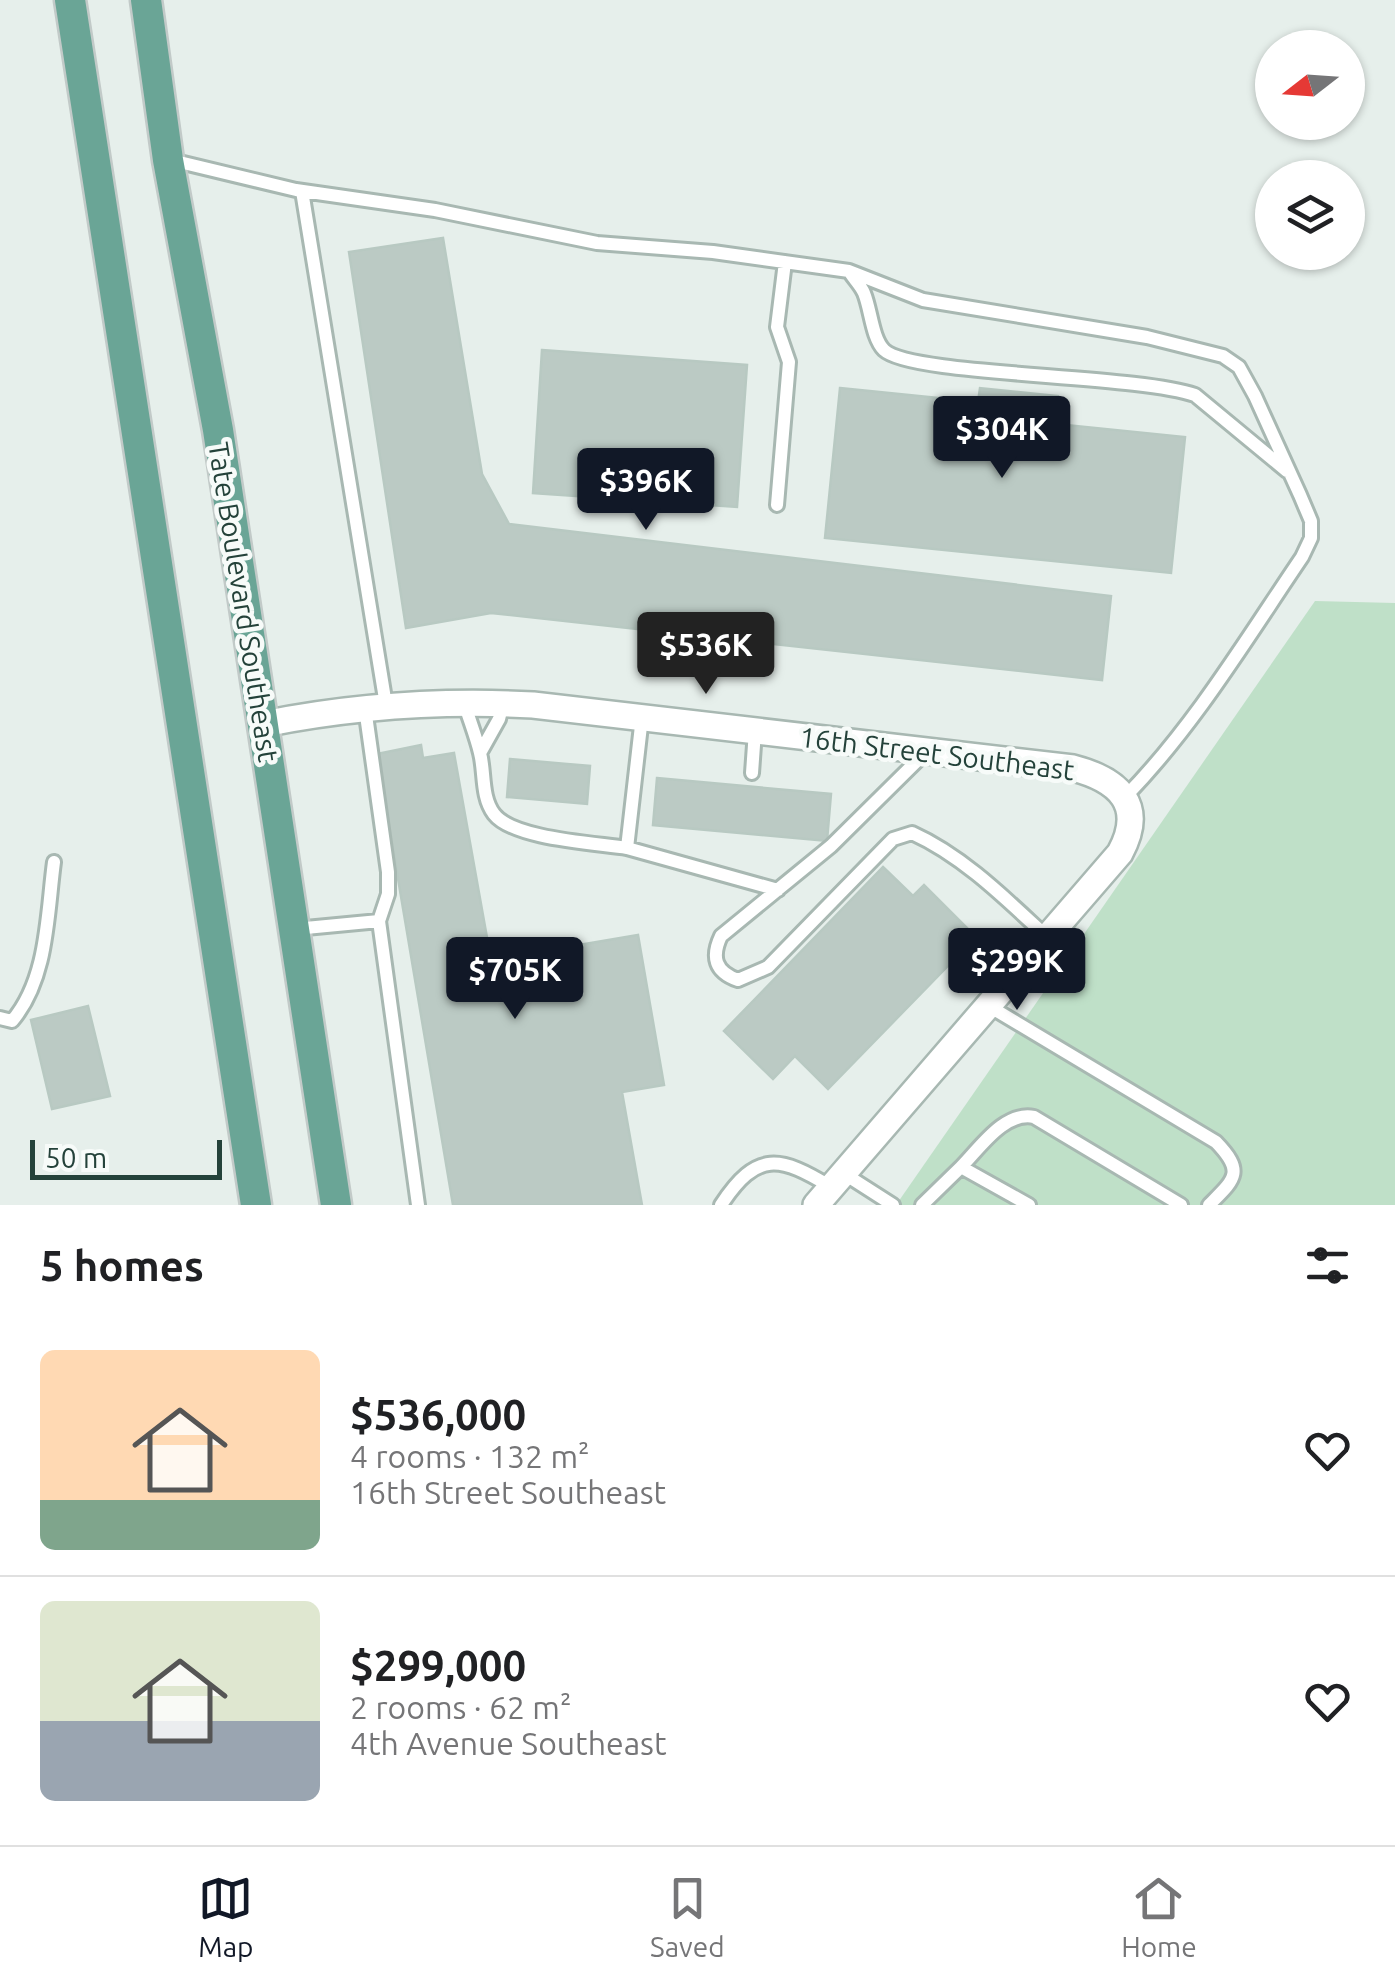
<!DOCTYPE html>
<meta charset="utf-8">
<style>
:root{--surface:#fff;--page:#f6f6f6;--text:#202124;--muted:#757577;--line:#e0e0e0;--accent:#111827}
body{margin:0;font-family:Ubuntu,sans-serif;background:var(--page);color:var(--text);height:100vh;display:flex;flex-direction:column;font-size:38px;white-space:nowrap}
*{box-sizing:border-box;margin:0}
p{font-size:32px;color:var(--muted)}
.icon{flex:none;width:55px;height:55px;fill:none;stroke:currentColor;stroke-width:2;stroke-linecap:round;stroke-linejoin:round}
.map{position:relative;height:1205px;overflow:hidden}
.drawer{display:flex;flex-direction:column;background:var(--surface);flex:1}
.drawer>*{flex:none}
.needle{width:65px;rotate:253deg}
.fabs{position:absolute;left:1255px;top:30px;display:grid;gap:20px}
.fabs a{display:grid;place-items:center;width:110px;height:110px;border-radius:50%;background:var(--surface);box-shadow:0 2px 8px #0004;font-size:50px}
.scale{position:absolute;left:30px;bottom:25px;width:192px;box-sizing:border-box;padding-left:10px;border:5px solid #24423a;border-top:0;font-size:28px;line-height:35px;white-space:nowrap;color:#24423a;-webkit-text-stroke:8px #f7fbf9;paint-order:stroke}
.price{position:absolute;translate:-50% -85px;padding:0 22px;border-radius:10px;background:var(--accent);color:#fff;font-size:32px;line-height:65px;filter:drop-shadow(0 2px 5px #0008)}
.price::after{content:'';position:absolute;left:50%;top:60px;width:30px;height:22px;margin-left:-15px;background:inherit;clip-path:polygon(0 0,100% 0,50% 100%)}
.price.active{background:#222;color:#fff}
ul{padding:0;list-style:none}
li{display:flex;align-items:center;gap:30px;height:250px;padding:0 40px}
li+li{border-top:2px solid var(--line)}
li span{display:grid;place-items:center;flex:none;width:280px;height:200px;border-radius:15px;color:#555}
li>.icon{margin-inline-start:auto}
span .icon{width:120px;height:120px;fill:#fffc;stroke-width:1}
li b{font-size:42px}
h2{display:flex;justify-content:space-between;align-items:center;height:120px;padding:0 40px;font-size:42px}
.menu{display:flex;justify-content:space-around;align-items:center;height:140px;border-top:2px solid var(--line);background:var(--surface);font-size:28px;color:var(--muted)}
.menu a{display:grid;justify-items:center;gap:5px}
.menu .active{color:var(--accent)}
.map>svg:first-child{display:block}
.green{fill:#bfe0c8}
.building{fill:#bbcac4;stroke:#b8c9c2;stroke-width:2.5}
.lines{fill:none;stroke-linecap:round;stroke-linejoin:round}
.service-casing{stroke:#a8b8b2;stroke-width:18}
.minor-casing{stroke:#a8b8b2;stroke-width:30}
.primary-casing{stroke:#c2cac8;stroke-width:35}
.service{stroke:#fff;stroke-width:12}
.minor{stroke:#fff;stroke-width:25}
.primary{stroke:#6aa596;stroke-width:30}
.labels{text-anchor:middle;dominant-baseline:central;stroke-width:9;stroke-linejoin:round;paint-order:stroke}
.street-label{font-size:28px;fill:#24423a;stroke:#f7fbf9}
</style>
<div class="map">
<svg width="1395" height="1205" viewBox="0 0 1395 1205">
<rect width="100%" height="100%" fill="#e6efeb"/>
<path class="green" d="M1315,601L1395,603V1205H896Z"/>
<path class="building" d="M443,238L482,474L509,524L1111,596L1102,680L491,613L406,628L349,252Z
M542,350L747,365L737,507L533,493Z
M840,388L978,402L980,388L1058,396L1056,424L1185,437L1171,573L825,538Z
M421,745L423,758L454,753L491,960L638,935L664,1085L622,1092L642,1205H453L377,754Z
M510,759L590,766L587,804L507,797Z
M657,778L831,794L827,841L653,825Z
M883,867L913,896L924,885L976,937L828,1089L795,1056L773,1079L724,1031Z
M88,1006L110,1096L52,1109L31,1020Z"/>
<g class="lines">
<g class="service-casing">
<path id="service" d="M171,160L296,190L435,210L597,243L713,252L849,271L923,300L1147,337L1223,356L1239,367L1255,396L1300,495L1311,521V538L1302,557C1247,638 1195,725 1126,796
M302,191L386,705
M851,274C855,280 861,286 864,293C871,310 872,338 884,350C911,376 1135,374 1195,395L1287,471
M777,505L789,362L777,327L785,262
M464,702C469,719 476,736 480,753C485,772 481,797 494,814C513,839 595,843 627,848
M365,708L388,872V894L379,921L418,1205
M642,717L627,848L778,890
M927,751L831,846L721,936C711,957 715,972 738,980L768,967L893,839L912,833C963,856 1006,899 1047,937
M480,753L499,719L503,703
M752,773L755,731
M295,929L379,921
M987,1005L1216,1142C1245,1172 1235,1179 1209,1205
M0,1018L12,1021C48,979 47,914 54,862
M961,1167C980,1148 1004,1111 1034,1117L1181,1205
M843,1173L893,1205
M721,1205C757,1150 780,1156 831,1187
M922,1205L961,1167L1029,1205"/>
</g>
<g class="minor-casing">
<path id="minor" d="M264,724C354,706 441,700 533,705L1073,768C1119,780 1146,805 1120,853L816,1205"/>
</g>
<g class="primary-casing">
<path id="primary" d="M70,0L256,1205
M146,0L168,160L218,430L336,1205"/>
</g>
<use href="#service" class="service"/>
<use href="#minor" class="minor"/>
<use href="#primary" class="primary"/>
</g>
<g class="labels">
<g class="street-label">
<text transform="translate(244 602) rotate(81)">Tate Boulevard Southeast</text>
<text transform="translate(937 753) rotate(7)">16th Street Southeast</text>
</g>
</g>
</svg>
<div class="fabs">
<a><svg class="needle" viewBox="-14 -14 28 28"><path d="M0-13l5 13h-10z" fill="#e53935"/><path d="M0 13l5-13h-10z" fill="#757577"/></svg></a>
<a><svg class="icon" aria-label="layers" viewBox="0 0 24 24"><path d="M12 4l9 5-9 5-9-5zM3 14l9 5 9-5"/></svg></a>
</div>
<div class="scale">50 m</div>
<b class="price" style="left:1002px;top:481px">$304K</b>
<b class="price" style="left:646px;top:533px">$396K</b>
<b class="price active" style="left:706px;top:697px">$536K</b>
<b class="price" style="left:1017px;top:1013px">$299K</b>
<b class="price" style="left:515px;top:1022px">$705K</b>
</div>
<section class="drawer">
<h2>5 homes<svg class="icon" aria-label="filters" viewBox="0 0 24 24"><path d="M4 7h16M4 17h16"/><circle cx="9" cy="7" r="2"/><circle cx="15" cy="17" r="2"/></svg></h2>
<ul>
<li><span style="background:linear-gradient(#ffd9b3 75%,#7fa58c 0)"><svg class="icon" aria-label="home" viewBox="0 0 24 24"><path d="M3 11l9-7 9 7M6 9v11h12V9"/></svg></span><div><b>$536,000</b><p>4 rooms · 132 m²</p><p>16th Street Southeast</p></div><svg class="icon" aria-label="heart" viewBox="0 0 24 24"><path d="M12 20l-8-8c-3-5 5-10 8-4 3-6 11-1 8 4z"/></svg></li>
<li><span style="background:linear-gradient(#dfe7d0 60%,#9aa5b1 0)"><svg class="icon" aria-label="home" viewBox="0 0 24 24"><path d="M3 11l9-7 9 7M6 9v11h12V9"/></svg></span><div><b>$299,000</b><p>2 rooms · 62 m²</p><p>4th Avenue Southeast</p></div><svg class="icon" aria-label="heart" viewBox="0 0 24 24"><path d="M12 20l-8-8c-3-5 5-10 8-4 3-6 11-1 8 4z"/></svg></li>
</ul>
</section>
<nav class="menu">
<a class="active"><svg class="icon" aria-label="map" viewBox="0 0 24 24"><path d="M3 6l6-2 6 2 6-2v14l-6 2-6-2-6 2zM9 4v14M15 6v14"/></svg>Map</a>
<a><svg class="icon" aria-label="saved" viewBox="0 0 24 24"><path d="M7 4h10v16l-5-4-5 4z"/></svg>Saved</a>
<a><svg class="icon" aria-label="home" viewBox="0 0 24 24"><path d="M3 11l9-7 9 7M6 9v11h12V9"/></svg>Home</a>
</nav>
